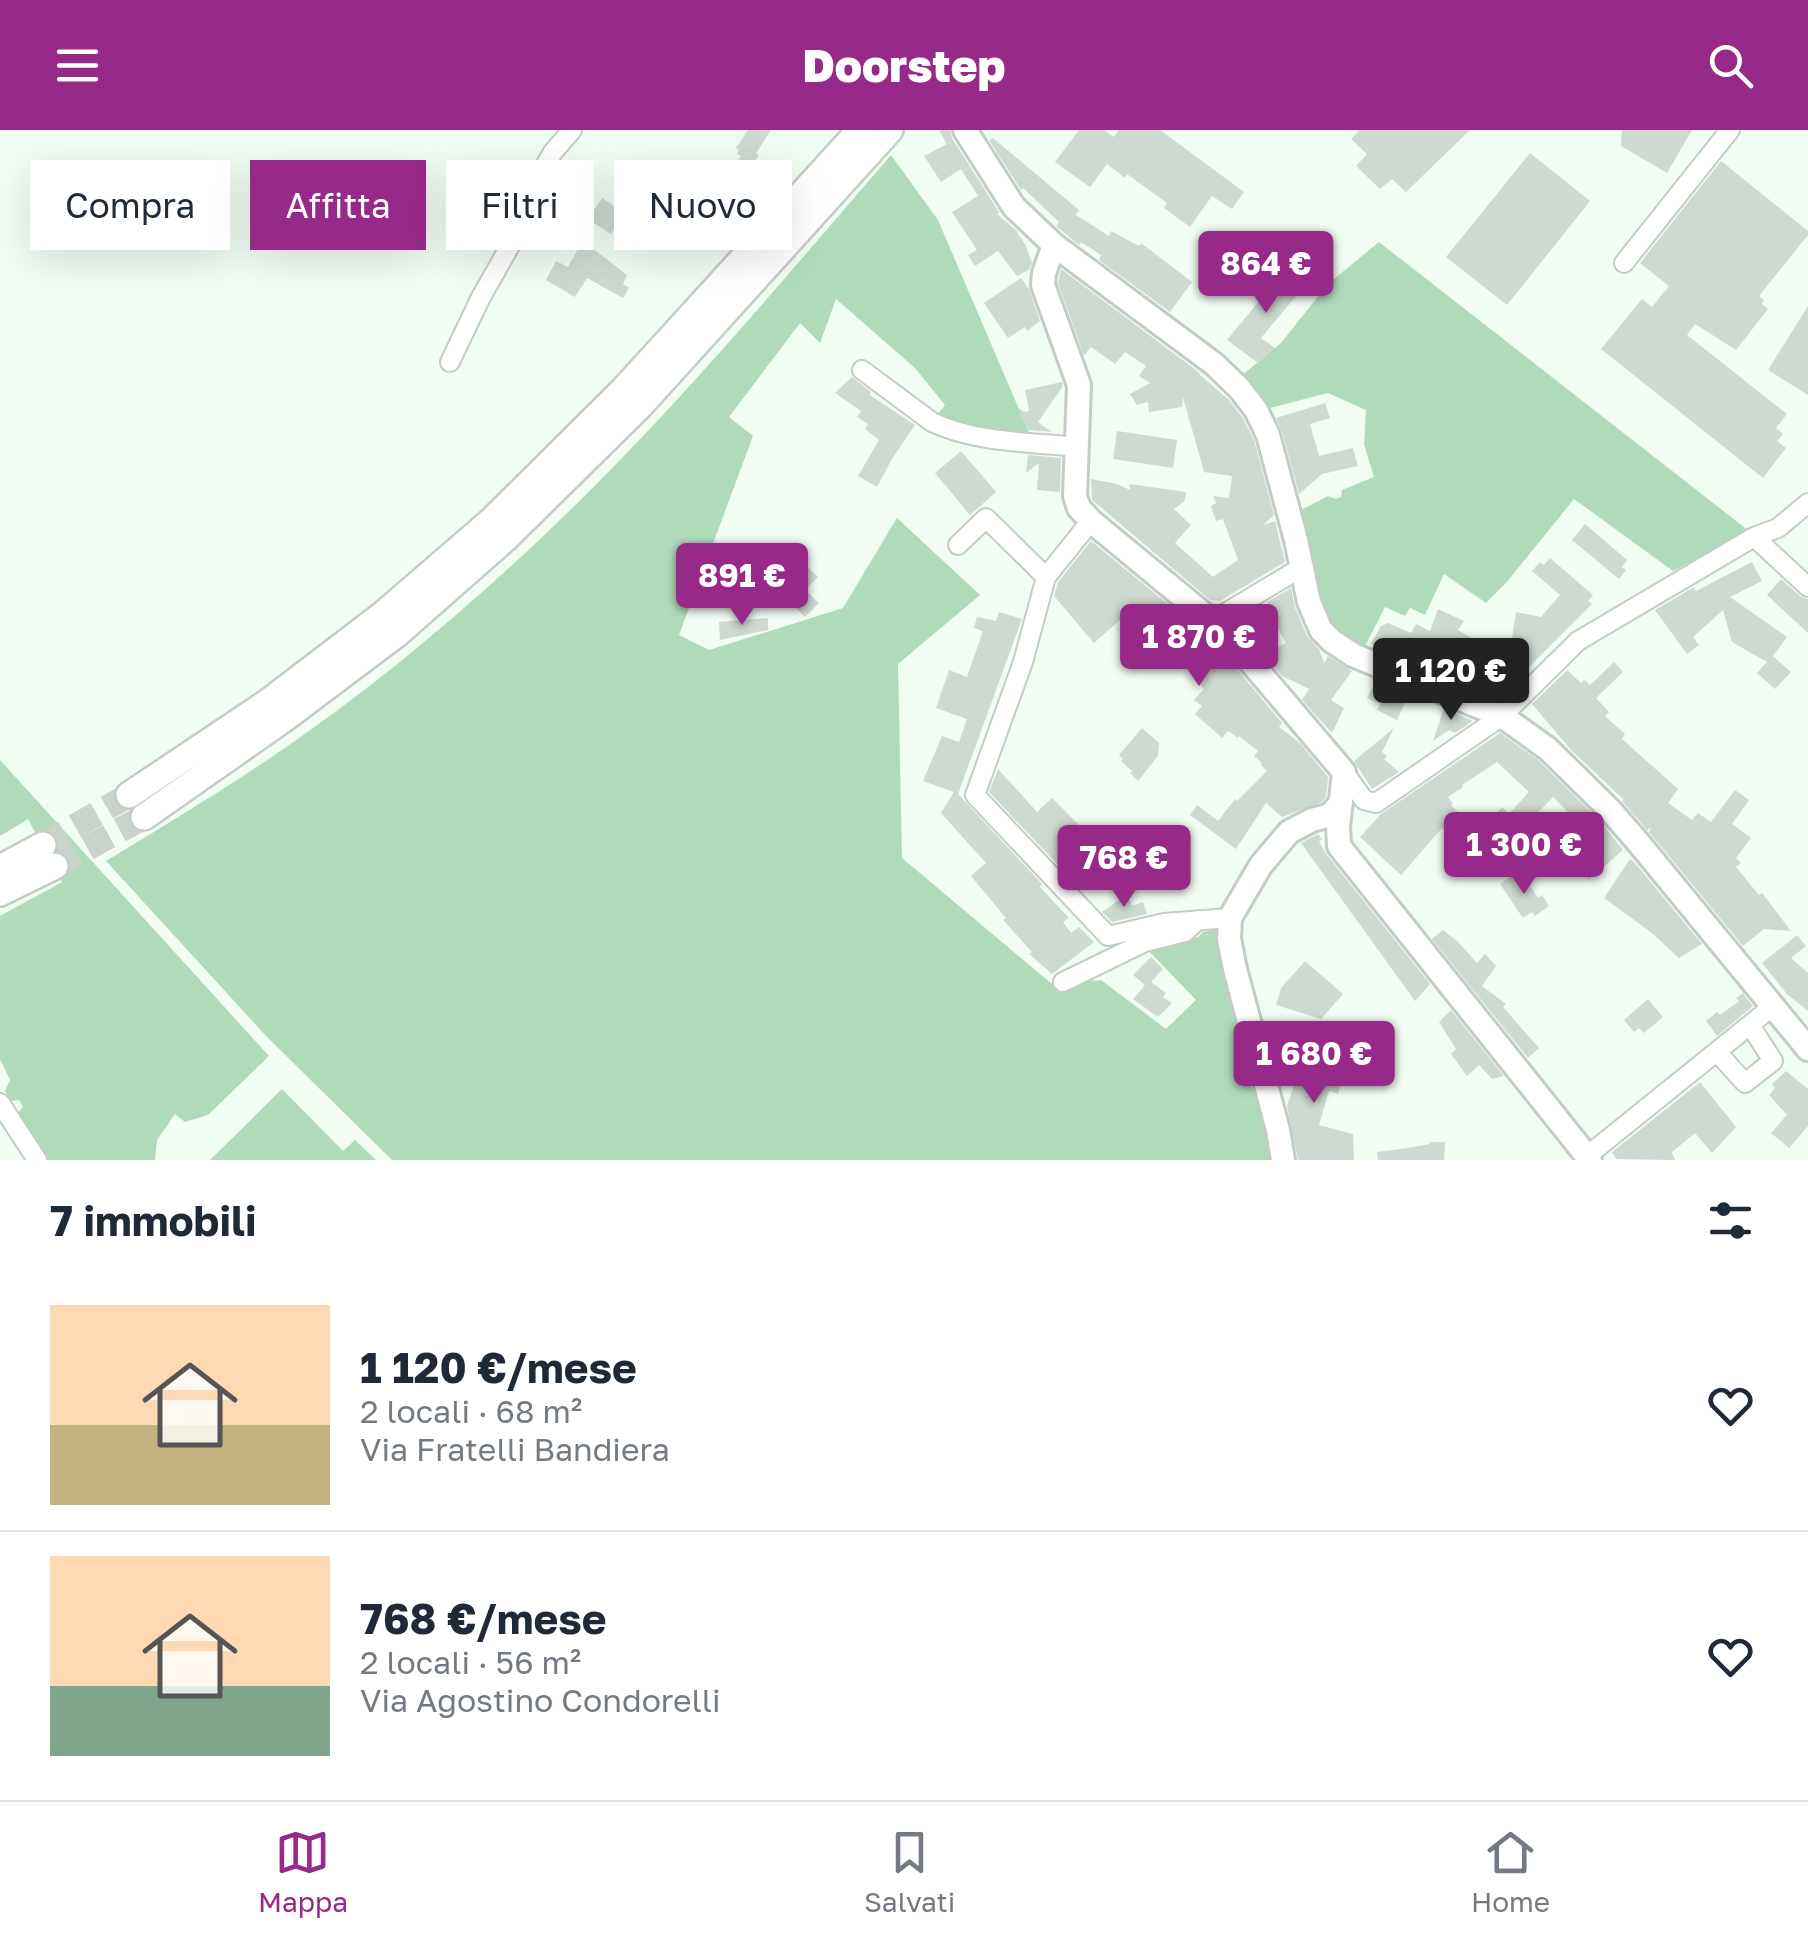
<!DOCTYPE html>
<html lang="it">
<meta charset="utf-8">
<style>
:root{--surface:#fff;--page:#f6f6f7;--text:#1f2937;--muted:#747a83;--line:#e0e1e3;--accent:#972989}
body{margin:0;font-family:"Golos Text",sans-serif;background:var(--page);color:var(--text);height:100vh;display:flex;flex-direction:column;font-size:38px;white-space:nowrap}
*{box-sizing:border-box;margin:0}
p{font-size:32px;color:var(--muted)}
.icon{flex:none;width:55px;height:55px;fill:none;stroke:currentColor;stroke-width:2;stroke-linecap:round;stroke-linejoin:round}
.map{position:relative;height:1030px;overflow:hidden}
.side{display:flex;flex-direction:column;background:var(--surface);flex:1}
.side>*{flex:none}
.top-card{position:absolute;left:30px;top:30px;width:1000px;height:90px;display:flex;gap:20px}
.price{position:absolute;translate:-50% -85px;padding:0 22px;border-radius:10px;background:var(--accent);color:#fff;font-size:32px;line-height:65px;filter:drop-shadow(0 2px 5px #0008)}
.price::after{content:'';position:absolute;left:50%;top:60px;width:30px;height:22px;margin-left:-15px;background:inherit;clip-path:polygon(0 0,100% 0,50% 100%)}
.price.on{background:#222;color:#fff}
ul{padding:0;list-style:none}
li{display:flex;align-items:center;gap:30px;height:250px;padding:0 50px}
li+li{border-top:2px solid var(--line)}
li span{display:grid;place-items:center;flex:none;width:280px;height:200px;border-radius:0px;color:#555}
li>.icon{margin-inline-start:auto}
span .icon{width:120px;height:120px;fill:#fffc;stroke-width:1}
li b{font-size:42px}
h2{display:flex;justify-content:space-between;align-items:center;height:120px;padding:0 50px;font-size:42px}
.tag{padding:0 35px;border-radius:0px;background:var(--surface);box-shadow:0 10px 40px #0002;font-size:35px;line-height:90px}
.tag.on{background:var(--accent);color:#fff}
header{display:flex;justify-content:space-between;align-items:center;height:130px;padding:0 50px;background:var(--accent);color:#fff;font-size:45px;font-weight:800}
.dock{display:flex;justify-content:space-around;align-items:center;height:140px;border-top:2px solid var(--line);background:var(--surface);font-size:28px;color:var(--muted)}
.dock a{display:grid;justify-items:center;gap:5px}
.dock .on{color:var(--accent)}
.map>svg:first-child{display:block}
.green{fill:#afdbbb}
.building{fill:#ced9d1}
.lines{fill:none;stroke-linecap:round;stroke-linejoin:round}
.highway-tunnel{stroke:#c9d3cb;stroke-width:25;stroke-dasharray:25 12;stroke-linecap:butt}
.minor-casing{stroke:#c2cdc5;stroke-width:22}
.major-casing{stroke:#c2cdc5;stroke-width:28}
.highway-casing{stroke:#c2cdc5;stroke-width:30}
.minor{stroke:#fff;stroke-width:18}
.major{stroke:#fff;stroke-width:22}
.highway{stroke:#fff;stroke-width:25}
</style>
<header><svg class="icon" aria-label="menu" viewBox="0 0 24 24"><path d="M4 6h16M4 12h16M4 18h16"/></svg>Doorstep<svg class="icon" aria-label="search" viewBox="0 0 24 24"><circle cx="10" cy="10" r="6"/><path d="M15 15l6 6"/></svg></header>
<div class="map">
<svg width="1808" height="1030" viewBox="0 0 1808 1030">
<rect width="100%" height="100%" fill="#f1fcf3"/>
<path class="green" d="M891,25L938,90L1031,307L979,301L935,288L945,275L915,238L836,169L820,213L800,193L729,287L753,306L679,505L709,520L843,478L897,388L980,465L898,534L902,728L1052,854L1101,850L1166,899L1196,870L1145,817L1198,807L1203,802L1221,798L1238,883L1237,919L1242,939L1256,966L1268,999L1274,1030H392L267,907L106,731C164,696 223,660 279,622C370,560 457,487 538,411C665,292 777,157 891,25Z
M1379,112L1749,401L1673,441L1574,369L1506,453L1486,473L1444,444L1425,485L1410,478L1405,486L1385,477L1364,518C1346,508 1333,499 1322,481L1299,381L1328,366L1336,369L1341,367L1342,360L1374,347L1364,314L1366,280L1328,263L1266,279L1241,246L1281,213L1328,154Z
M0,630L269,926L208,985L185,992L175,984L157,1010L155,1030H48L18,983L23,977L19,970L11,971L5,961L10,950L0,929V786L62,752L28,689L0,706Z
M282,959L343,1021L355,1010L376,1030H210Z"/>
<path class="building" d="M748,0H771L756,23L759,25L734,60L726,49L741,26L737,24L739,20L736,18Z
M939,0H950L952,8L999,82L997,84L1016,100L1026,116L1032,133L1029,140L1017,146L998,121L975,136L968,125L977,120L952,82L978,66L961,39L941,52L924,26L947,14Z
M1079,0H1104L1114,7L1119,0H1160L1244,62L1232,79L1212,66L1190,97L1164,78L1167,73L1127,44L1125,48L1107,34L1090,57L1055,32Z
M1360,0H1470L1406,62L1392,49L1380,59L1356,36L1367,24L1351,9Z
M1622,0H1692L1667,43L1621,16Z
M993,8L1079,80L1076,85L1109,106L1111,101L1139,116L1141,113L1192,152L1170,182L1099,130L1101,125L1081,112L1079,115L1056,96L1059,92L1023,58L1021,60L989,10Z
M1530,23L1590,71L1507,175L1446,127Z
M1721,31L1808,101V105L1759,166L1764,170L1762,174L1768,179L1736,220L1695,194L1687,205L1787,284L1776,298L1783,304L1777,311L1786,318L1763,348L1601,219L1642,169L1652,177L1669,156L1640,133Z
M602,68L624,83L611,104L588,89Z
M580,115L588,121L591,117L627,145L623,154L629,158L623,168L587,148L575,167L546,150L556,131L568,137Z
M1286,138L1306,154L1261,208L1275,218L1258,233L1227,210Z
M1061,139L1200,243L1199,244L1229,270L1243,288L1254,310L1274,385L1263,395L1275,391L1285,432L1220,471L1210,470L1092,370L1091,349L1117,354L1130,360V354L1186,362L1185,371L1174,379L1191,395L1175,413L1213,447L1238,430L1223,389L1216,391L1211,376L1216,373L1213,366L1229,368L1232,346L1204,342L1183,267L1182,277L1149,282L1148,272L1137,275L1130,264L1150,253L1139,246L1146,236L1125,222L1115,234L1091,217L1084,226L1058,153Z
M1021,148L1029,159L1040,191L1027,201L1025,197L1008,208L984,173Z
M1808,176V265L1768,240Z
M852,247L871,262L870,265L915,295L892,329L877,357L858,346L879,310L865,299L868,294L857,287L861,281L835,263Z
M1062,252L1063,256L1038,292L1052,302L1028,300L1017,277L1024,282L1029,281L1025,260Z
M1325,273L1330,288L1310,294L1319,326L1353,318L1358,336L1322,344L1299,364L1282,301L1276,288Z
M1117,301L1177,310L1173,338L1113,329Z
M961,321L996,362L970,385L935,343Z
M1028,325L1061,328L1060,362L1037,360L1039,333L1026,343Z
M1585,394L1627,430L1622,437L1626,440L1619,449L1572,410Z
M1091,411L1202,502L1226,526L1282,593L1279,597L1300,613L1328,647L1326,667L1322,672L1282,687L1266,673L1236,719L1190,685L1197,675L1218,691L1235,669L1237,671L1267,641L1261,635L1262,633L1254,626L1258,621L1239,606L1238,608L1228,601L1222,608L1195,584L1202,576L1194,570L1204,559L1200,555L1202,552L1194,546L1200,541L1140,497L1138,500L1121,489L1094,513L1054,466L1058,452Z
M793,424L818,447L805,460L819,473L805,487L789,472L793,468L765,441L773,432L780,438Z
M1550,428L1593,465L1588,471L1592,474L1518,548L1520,551L1501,569L1371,514L1381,496L1388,493L1411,503L1416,494L1430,501L1438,479L1464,491L1458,500L1494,522L1508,534L1516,482L1541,487L1560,465L1532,441L1540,432L1544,435Z
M1752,432L1762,451L1730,467L1787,507L1773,526L1791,542L1775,559L1757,543L1767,532L1732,512L1723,480L1693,507L1699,515L1687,524L1655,480L1694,457L1696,461Z
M1781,449L1800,466L1808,469V503L1767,465Z
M1291,458L1295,478L1307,506L1319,519L1324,533L1328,526L1352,541L1331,570L1344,578L1332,603L1302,570L1309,559L1282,546L1264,525L1286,513L1267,479L1270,476L1267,472Z
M999,482L1022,489L958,664L1042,754L1040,757L1069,788L1063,792L1071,803L1079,797L1094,812L1052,844L1029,824L1032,822L1003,790L1006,788L971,746L986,733L941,683L954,662L923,651L942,606L959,612L967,589L936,578L949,540L967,547L983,501L974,498L977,487L996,491Z
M768,488V500L720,510L719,492Z
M1614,532L1623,542L1596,568L1609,582L1605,586L1625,604L1622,609L1678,659L1668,673L1692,690L1698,683L1711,692L1735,660L1749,670L1732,694L1751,708L1736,728L1741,733L1736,737L1759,765L1762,763L1791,801L1764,799L1743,816L1649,702L1651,698L1647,700L1622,671L1624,670L1571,620L1532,574L1567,540L1581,553L1585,550L1590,555Z
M1376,551L1409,564L1397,590L1377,580L1380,574L1367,568Z
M1444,578L1473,591L1455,603L1449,600L1433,611Z
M1142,598L1159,613L1158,626L1138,651L1130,643L1132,641L1121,631L1123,629L1119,625Z
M1394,598L1382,622L1387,626L1384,629L1399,642L1372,659L1354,631Z
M1500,603L1538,630L1599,690L1623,720L1595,744L1589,749L1565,722L1561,714L1555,710L1561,697L1572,686L1553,667L1506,715L1488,693L1502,677L1509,684L1529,662L1497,632L1462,655L1463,657L1448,667L1453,674L1451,675L1478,703L1463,718L1442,698L1401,745L1360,707L1381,684Z
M998,639L1037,682L1052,668L1088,704L1059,736L989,662Z
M1318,704L1322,709L1319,712L1327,725L1430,854L1415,871L1301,713Z
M1630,729L1635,733L1702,814L1679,828L1652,803L1604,768Z
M1516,743L1527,758L1530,756L1538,768L1542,765L1549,776L1535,786L1532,782L1523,788L1500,754Z
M1127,764L1132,776L1143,772L1147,784L1112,792L1102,782Z
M1443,800L1458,812L1477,833L1485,824L1496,836L1482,856L1506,874L1503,877L1539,918L1528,928L1432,809Z
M1797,805L1806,816L1791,828L1808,843V881L1787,864L1762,833Z
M1151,827L1163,839L1151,852L1166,863L1163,867L1172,873L1158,887L1133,869L1145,855L1133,845Z
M1305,831L1343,864L1321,889L1276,875L1281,858Z
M1743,863L1753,876L1717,906L1706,891L1717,882L1720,885L1739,871L1736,868Z
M1648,869L1663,887L1644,903L1639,898L1634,902L1624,890Z
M1451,880L1504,946L1492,949L1479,935L1467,946L1451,924L1456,919L1439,892Z
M1298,909L1328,916L1321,941L1343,947L1338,964L1329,961L1319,995L1353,1004L1354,1030H1298L1287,976L1295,952L1280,948L1279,944L1282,931L1292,933Z
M1786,941L1808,959V996L1789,1018L1771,1003L1787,985L1769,965L1775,958L1772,954Z
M1700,952L1736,997L1712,1023L1695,1003L1672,1022L1675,1030L1616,1029L1612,1022Z
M1430,1012H1445L1444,1030H1378L1377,1022L1408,1018L1430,1014Z"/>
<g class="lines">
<path class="highway-tunnel" d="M43,715L129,665
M55,736L144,687"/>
<g class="minor-casing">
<path id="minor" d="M1624,133L1730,0
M450,232L480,169L533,75L545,36L553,22L572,0
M862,240L932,292C976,313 1030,312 1078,317
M1091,391L1046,447L1023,532L975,665L1108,806L1164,793L1230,788
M1754,407L1808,457
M958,415L986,388L1046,447
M1212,491L1302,437
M1344,642L1364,670L1376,673L1502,586L1578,511L1754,407L1778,398L1808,373
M1063,852L1145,812L1185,802L1198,790
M1717,922L1745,953L1773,931L1750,895
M0,973L37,1030
M1587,1026L1772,877"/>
</g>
<g class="major-casing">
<path id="major" d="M965,0L1014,77L1054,115L1214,234L1239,258L1256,280L1268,305L1296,410L1309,472L1321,500L1332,511L1353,525L1502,586L1548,619L1610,680L1637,711L1808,919
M1054,115L1044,143L1043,155L1079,255L1075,366L1079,378L1091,391L1212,491L1237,516L1344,642L1338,697L1339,716L1590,1030
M1283,1030L1278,1000L1235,839L1229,809L1230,788L1261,735L1289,702L1312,690L1330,685L1341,673"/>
</g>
<g class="highway-casing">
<path id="highway" d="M129,665L268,572L382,485L492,390L623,260L860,0
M144,687L284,589L397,504L506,408L641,275L890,0
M0,738L43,715
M0,763L55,736"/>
</g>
<use href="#minor" class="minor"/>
<use href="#major" class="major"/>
<use href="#highway" class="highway"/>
</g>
</svg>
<b class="price" style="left:1266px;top:186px">864 €</b>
<b class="price" style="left:742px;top:498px">891 €</b>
<b class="price" style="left:1199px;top:559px">1 870 €</b>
<b class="price on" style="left:1451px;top:593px">1 120 €</b>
<b class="price" style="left:1524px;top:767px">1 300 €</b>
<b class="price" style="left:1124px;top:780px">768 €</b>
<b class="price" style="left:1314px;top:976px">1 680 €</b>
<div class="top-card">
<a class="tag">Compra</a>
<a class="tag on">Affitta</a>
<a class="tag">Filtri</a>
<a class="tag">Nuovo</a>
</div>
</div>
<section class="side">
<h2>7 immobili<svg class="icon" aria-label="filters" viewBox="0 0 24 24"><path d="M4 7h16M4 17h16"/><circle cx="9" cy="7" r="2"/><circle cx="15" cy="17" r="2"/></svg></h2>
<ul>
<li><span style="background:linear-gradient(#ffd9b3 60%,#c2b280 0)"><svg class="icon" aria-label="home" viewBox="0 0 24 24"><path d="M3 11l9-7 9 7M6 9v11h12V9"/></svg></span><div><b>1 120 €/mese</b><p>2 locali · 68 m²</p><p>Via Fratelli Bandiera</p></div><svg class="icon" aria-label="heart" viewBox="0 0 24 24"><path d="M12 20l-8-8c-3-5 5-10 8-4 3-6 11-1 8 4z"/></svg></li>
<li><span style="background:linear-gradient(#ffd9b3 65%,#7fa58c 0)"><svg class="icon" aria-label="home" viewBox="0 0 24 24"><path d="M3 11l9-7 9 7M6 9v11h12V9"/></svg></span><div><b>768 €/mese</b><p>2 locali · 56 m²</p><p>Via Agostino Condorelli</p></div><svg class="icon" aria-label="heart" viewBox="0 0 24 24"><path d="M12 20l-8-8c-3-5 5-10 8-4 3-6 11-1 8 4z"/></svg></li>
</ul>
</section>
<nav class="dock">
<a class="on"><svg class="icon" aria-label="map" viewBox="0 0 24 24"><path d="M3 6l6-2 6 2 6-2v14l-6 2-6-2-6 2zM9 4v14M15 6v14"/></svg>Mappa</a>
<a><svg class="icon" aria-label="saved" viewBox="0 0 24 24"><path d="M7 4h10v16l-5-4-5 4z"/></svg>Salvati</a>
<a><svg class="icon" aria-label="home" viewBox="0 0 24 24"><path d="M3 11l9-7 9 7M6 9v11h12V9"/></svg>Home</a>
</nav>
